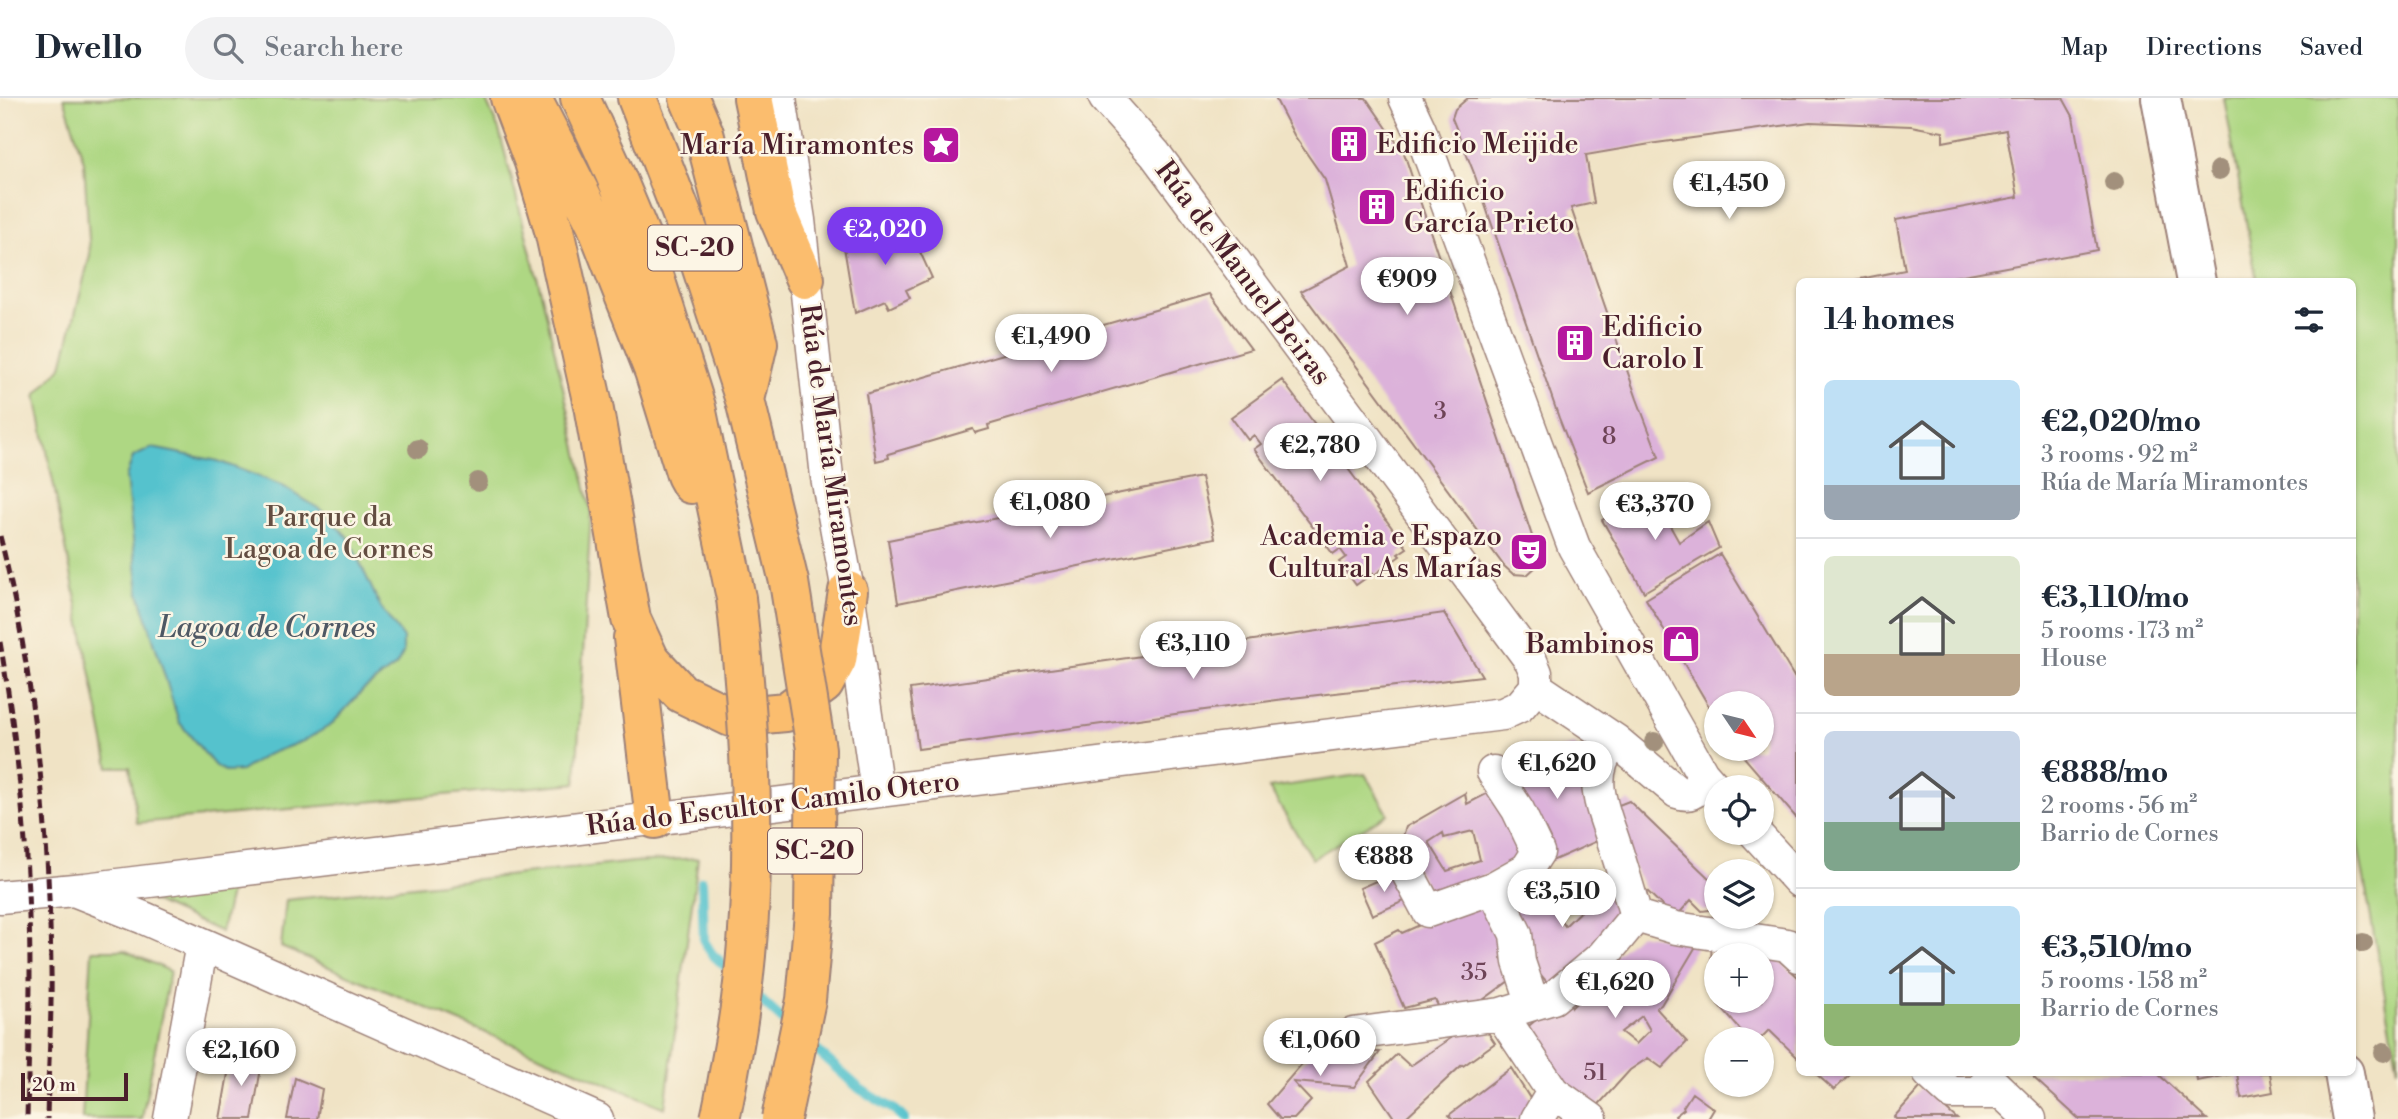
<!DOCTYPE html>
<meta charset="utf-8">
<style>
:root{--surface:#fff;--page:#f2f2f3;--text:#1f2937;--muted:#747a83;--line:#e0e1e3;--accent:#7c3aed}
body{margin:0;font-family:"Libre Bodoni",serif;background:var(--page);color:var(--text);height:100vh;display:flex;flex-direction:column;font-size:26px;white-space:nowrap}
*{box-sizing:border-box;margin:0}
p{font-size:23px;color:var(--muted)}
.icon{flex:none;width:38px;height:38px;fill:none;stroke:currentColor;stroke-width:2;stroke-linecap:round;stroke-linejoin:round}
.map{position:relative;flex:1;overflow:hidden}
.drawer{position:absolute;left:1796px;top:180px;width:560px;height:798px;display:flex;flex-direction:column;background:var(--surface);border-radius:10px;box-shadow:0 2px 5px #0004}
.drawer>*{flex:none}
.needle{width:46px;rotate:125deg}
.controls{position:absolute;left:1704px;top:593px;display:grid;gap:14px}
.controls a{display:grid;place-items:center;width:70px;height:70px;border-radius:50%;background:var(--surface);box-shadow:0 2px 5px #0004;font-size:35px}
.scale{position:absolute;left:21px;bottom:18px;width:107px;box-sizing:border-box;padding-left:7px;border:4px solid #4a1f2b;border-top:0;font-size:19px;line-height:24px;white-space:nowrap;color:#4a1f2b;-webkit-text-stroke:5px #fcf5e5;paint-order:stroke}
.price{position:absolute;translate:-50% -60px;padding:0 16px;border-radius:24px;background:#fff;color:#222;font-size:23px;line-height:46px;filter:drop-shadow(0 2px 4px #0008)}
.price::after{content:'';position:absolute;left:50%;top:42px;width:21px;height:16px;margin-left:-10px;background:inherit;clip-path:polygon(0 0,100% 0,50% 100%)}
.price.active{background:var(--accent);color:#fff}
ul{padding:0;list-style:none}
li{display:flex;align-items:center;gap:21px;height:175px;padding:0 28px}
li+li{border-top:2px solid var(--line)}
li span{display:grid;place-items:center;flex:none;width:196px;height:140px;border-radius:10px;color:#555}
li>.icon{margin-inline-start:auto}
span .icon{width:84px;height:84px;fill:#fffc;stroke-width:1}
li b{font-size:30px}
h2{display:flex;justify-content:space-between;align-items:center;height:84px;padding:0 28px;font-size:30px}
header{display:flex;align-items:center;gap:42px;box-sizing:border-box;height:98px;padding:0 35px;background:var(--surface);border-bottom:2px solid var(--line)}
header strong{font-size:33px}
nav{display:flex;gap:38px;margin-inline-start:auto;font-size:24px}
.search{width:490px;height:63px;background:var(--page);display:flex;align-items:center;gap:18px;box-sizing:border-box;padding:0 24px;border-radius:38px;color:var(--muted);font-size:26px}
.map>svg:first-child{display:block}
.green{fill:#aed783;stroke:#7c7b57;stroke-width:2}
.water{fill:#55c2cd;stroke:#50707c;stroke-width:2}
.lines{fill:none;stroke-linecap:round;stroke-linejoin:round}
.stream{stroke:#55c2cd;stroke-width:10}
.building{fill:#dcb2da;fill-rule:evenodd}
.minor-casing{stroke:#9d8178;stroke-width:35}
.tertiary-casing{stroke:#9d8178;stroke-width:42}
.trunk-casing{stroke:#9d8178;stroke-width:42}
.minor{stroke:#fff;stroke-width:32}
.tertiary{stroke:#fff;stroke-width:38}
.trunk{stroke:#fbbd6e;stroke-width:38}
.rail{stroke:#4a1f2b;stroke-width:5;stroke-dasharray:10 5;stroke-linecap:butt}
.trunk-bridge-casing{stroke:#9d8178;stroke-width:42;stroke-linecap:butt}
.trunk-bridge{stroke:#fbbd6e;stroke-width:38}
.tree{fill:#a2907c}
.labels{text-anchor:middle;dominant-baseline:central;stroke-width:5;stroke-linejoin:round;paint-order:stroke}
.number-label{font-size:24px;fill:#6e4457}
.shield{fill:#fcf5e5;stroke:#7f5f63;stroke-width:2}
.shield-label{font-size:26px;font-weight:bold;fill:#4a1f2b}
.poi-label{font-size:28px;fill:#4a1f2b;stroke:#fcf5e5;text-anchor:start}
.street-label{font-size:28px;fill:#4a1f2b;stroke:#fcf5e5}
.park-label{font-size:28px;fill:#634d41;stroke:#fcf5e5}
.water-label{font-size:30px;font-style:italic;fill:#4e5864;stroke:#fcf5e5}
</style>
<header>
<strong>Dwello</strong>
<div class="search"><svg class="icon" aria-label="search" viewBox="0 0 24 24"><circle cx="10" cy="10" r="6"/><path d="M15 15l6 6"/></svg>Search here</div>
<nav><a>Map</a><a>Directions</a><a>Saved</a></nav>
</header>
<div class="map">
<svg width="2398" height="1021" viewBox="0 0 2398 1021">
<rect width="100%" height="100%" fill="#fcf5e5"/>
<filter id="ink" filterUnits="userSpaceOnUse"><feTurbulence type="fractalNoise" baseFrequency=".0143" numOctaves="2"/><feDisplacementMap in="SourceGraphic" scale="14" xChannelSelector="R" yChannelSelector="G"/><feConvolveMatrix kernelMatrix="1 2 1 2 8 2 1 2 1" color-interpolation-filters="sRGB"/></filter>
<filter id="wash" filterUnits="userSpaceOnUse"><feTurbulence type="fractalNoise" baseFrequency=".00686" numOctaves="4" result="noise"/><feDisplacementMap in="SourceGraphic" scale="28" xChannelSelector="R" yChannelSelector="G"/><feGaussianBlur stdDeviation="1.57" result="paint"/><feColorMatrix in="noise" values="0 0 0 0 0 0 0 0 0 0 0 0 0 0 0 0 0 1.4 0 .05"/><feComposite in="paint" operator="in"/></filter>
<g filter="url(#wash)">
<rect width="100%" height="100%" fill="#f0e3c5"/>
<path class="green" d="M64,0H485L499,32L543,202L591,412L576,685L137,725L130,669H109L36,297L62,268L90,157L84,64Z
M2224,0H2398V971L2352,714V184H2257Z
M1365,676L1388,716L1312,761L1269,690Z
M698,760L665,1010L281,849L286,802L634,764Z
M232,786L221,834L148,801V796Z
M92,852H124L170,873L142,1021H82Z"/>
<path class="water" d="M152,350L218,363L281,387L321,412L348,439L381,510L403,540V555L396,568L363,592L331,627L303,643L266,657L241,673L227,674L215,668L179,624L139,495L126,379L133,359Z"/>
<g class="lines">
<path class="stream" d="M702,783L704,843L712,856L735,877
M751,893L791,930
M806,943L860,991L895,1012L904,1021"/>
</g>
<g id="blocks">
<path class="building" d="M1275,0H1366L1404,55L1538,456V467L1527,477L1513,476L1504,468L1301,193L1350,168L1325,82L1294,37Z
M1468,0H2063L2074,20L2073,19L2097,152L1926,184H1845L1905,172L1896,122L2018,99L2006,32L1943,44V34L1911,28L1810,24L1656,45L1586,57L1594,105L1571,110L1637,301L1659,359L1588,394L1559,320L1474,75L1452,20L1455,11Z
M905,121L932,180L906,192L910,200L889,210L885,202L855,215L844,149Z
M1210,196L1251,251L988,327L989,331L975,335L973,331L888,356L889,360L876,363L866,296Z
M1282,282L1407,450L1398,456L1400,458L1374,477L1373,475L1356,487L1339,464L1346,459L1340,451L1333,456L1254,351L1261,346L1254,337L1248,342L1231,319Z
M1201,379L1215,440L898,505L888,442Z
M1651,394L1679,444L1708,424L1719,450L1644,494L1602,422Z
M1720,456L1799,587V723L1737,651H1762V606H1717V622L1646,501Z
M1444,515L1482,578L1292,600L918,651L910,591Z
M1575,646L1595,701L1604,740L1552,763L1501,673Z
M1494,692L1513,713L1522,759L1435,802L1401,744L1406,729L1465,695L1467,706ZM1473,733L1480,762L1447,773L1429,744L1443,735L1444,740Z
M1629,703L1717,788V811L1702,813L1691,802L1675,820L1644,790L1606,712Z
M1396,774L1409,801L1372,817L1360,790Z
M1531,781L1565,828L1593,801L1601,790L1619,781L1621,811L1597,850L1551,889L1530,864L1510,811L1513,793Z
M1487,797L1508,856L1501,860L1517,877L1476,907L1442,915L1435,902L1404,910L1375,844L1399,832L1402,835Z
M1639,836L1691,844L1695,850L1661,907L1656,910L1687,944L1662,970L1648,960L1630,972L1592,1014L1534,951L1524,932L1555,906L1569,903L1572,909L1574,907L1593,891L1588,883ZM1642,918L1650,932L1636,946L1621,934Z
M1712,838L1769,853L1799,880V961L1769,932L1759,942H1749L1718,906L1721,903H1762V858H1717V867L1711,865Z
M1479,921L1495,945L1463,968L1462,967L1404,1021H1395L1369,983L1397,956L1410,968Z
M232,953L262,965L252,1021H220Z
M1313,953L1380,954L1354,989L1293,984L1311,1003L1294,1021H1280L1267,1006Z
M1511,970L1536,1010L1526,1021H1453L1449,1017Z
M1815,975H1852L1834,992Z
M2033,975H2157L2207,1021H2079L2034,980Z
M2196,975H2234V976L2197,983Z
M2237,975H2270L2273,994L2241,1000Z
M295,980L322,991L317,1021H287Z
M1921,989L1957,1021H1896L1894,1019Z
M1692,995L1714,1011L1708,1021H1677L1675,1018L1684,1011L1683,1009Z"/>
</g>
</g>
<g filter="url(#ink)">
<use href="#blocks" fill-opacity="0" stroke="#9d8178" stroke-width="2"/>
<g class="lines">
<g class="minor-casing">
<path id="minor" d="M780,0L799,122L827,379L848,493L877,693
M1105,0L1155,56L1531,563L1536,575V589
M1405,0L1420,32L1574,449L1702,675L1717,692
M1536,589L1615,642L1677,694C1694,700 1700,690 1702,675
M1615,642C1585,677 1602,708 1614,745C1622,769 1629,794 1636,818L1676,830L1787,847L1799,858
M1493,674L1518,712L1538,754L1527,771L1493,790L1516,836L1519,864L1533,906L1501,916L1553,994L1591,1021
M1755,735L1799,783
M1397,755L1428,813L1493,790
M76,793L144,820L597,1021
M0,799L85,791L1503,616L1520,608L1536,589
M1533,906L1553,900L1603,858L1636,818
M1353,936L1501,916
M1929,975L1951,995H2002
M1988,981L2030,1021
M170,1021L202,846
M1537,1021L1553,994"/>
</g>
<g class="tertiary-casing">
<path id="tertiary" d="M2161,0L2196,184
M2344,975L2352,1021"/>
</g>
<g class="trunk-casing">
<path id="trunk" d="M510,0L534,64L554,132L593,307L631,521L650,562L681,595L731,619L786,614L824,586L837,562L848,493
M580,0L614,74L644,146L696,309L736,500
M637,0L698,158L745,302L789,484
M689,0L704,35L758,245L745,302
M753,0L776,113L805,181
M533,3L596,126L654,273L686,377L691,386
M633,540L655,721"/>
</g>
<use href="#minor" class="minor"/>
<use href="#tertiary" class="tertiary"/>
<use href="#trunk" class="trunk"/>
<path class="rail" d="M0,438C35,579 49,726 51,872C52,921 48,971 47,1021
M0,544C19,653 30,767 30,877C30,925 28,973 27,1021"/>
<g class="trunk-bridge-casing">
<path id="trunk-bridge" d="M720,1021C725,1000 728,979 732,958C761,805 753,654 736,500
M781,1021L806,902L814,816L816,651L789,484"/>
</g>
<use href="#trunk-bridge" class="trunk-bridge"/>
</g>
<g class="tree">
<circle cx="2219" cy="72" r="10"/>
<circle cx="2114" cy="84" r="10"/>
<circle cx="418" cy="351" r="10"/>
<circle cx="478" cy="384" r="10"/>
<circle cx="1654" cy="644" r="10"/>
<circle cx="2363" cy="845" r="10"/>
<circle cx="2384" cy="954" r="10"/>
</g>
</g>
<defs>
<g id="building-square" transform="scale(2.0125)"><rect x="-9" y="-9" width="18" height="18" rx="4" fill="#b5179e" stroke="#fcf5e5"/><path d="M-4-6H4V6H1V3H-1V6H-4ZM-2.5-4.3h1.7v1.8h-1.7ZM.8-4.3h1.7v1.8H.8ZM-2.5-1h1.7V.8h-1.7ZM.8-1h1.7V.8H.8Z" fill="#fff"/></g>
<g id="sight-square" transform="scale(2.0125)"><rect x="-9" y="-9" width="18" height="18" rx="4" fill="#b5179e" stroke="#fcf5e5"/><path d="M0-6L1.8-2.2L6-1.7L2.9 1.2L3.7 5.4L0 3.3L-3.7 5.4L-2.9 1.2L-6-1.7L-1.8-2.2Z" fill="#fff"/></g>
<g id="theatre-square" transform="scale(2.0125)"><rect x="-9" y="-9" width="18" height="18" rx="4" fill="#b5179e" stroke="#fcf5e5"/><path d="M-5-5.5Q0-4 5-5.5V0Q5 5 0 6Q-5 5-5 0ZM-3.3-2.5H-1v1.5H-3.3ZM1-2.5H3.3v1.5H1ZM-2.8 1Q0 5.5 2.8 1Z" fill="#fff"/></g>
<g id="shop-square" transform="scale(2.0125)"><rect x="-9" y="-9" width="18" height="18" rx="4" fill="#b5179e" stroke="#fcf5e5"/><path d="M-5-2.5h2.3a2.7 3.5 0 0 1 5.4 0H5L5.5 6h-11ZM-1.5-2.5h3a1.5 2.3 0 0 0-3 0Z" fill="#fff"/></g>
</defs>
<g fill-rule="evenodd">
<use href="#building-square" x="1349" y="46"/>
<use href="#sight-square" x="941" y="47"/>
<use href="#building-square" x="1377" y="109"/>
<use href="#building-square" x="1575" y="245"/>
<use href="#theatre-square" x="1529" y="454"/>
<use href="#shop-square" x="1681" y="546"/>
</g>
<g class="labels">
<g class="number-label">
<text x="1440" y="314">3</text>
<text x="1609" y="339">8</text>
<text x="1474" y="875">35</text>
<text x="1595" y="975">51</text>
</g>
<g class="shield">
<rect x="648" y="127.5" width="94" height="45" rx="5"/>
<rect x="768" y="730.5" width="94" height="45" rx="5"/>
</g>
<g class="shield-label">
<text x="695" y="150">SC-20</text>
<text x="815" y="753">SC-20</text>
</g>
<g class="poi-label">
<text x="1376" y="46">Edificio Meijide</text>
<text x="914" y="47" text-anchor="end">María Miramontes</text>
<text x="1404" y="93">Edificio<tspan x="1404" dy="32">García Prieto</tspan></text>
<text x="1602" y="229">Edificio<tspan x="1602" dy="32">Carolo I</tspan></text>
<text x="1502" y="438" text-anchor="end">Academia e Espazo<tspan x="1502" dy="32">Cultural As Marías</tspan></text>
<text x="1654" y="546" text-anchor="end">Bambinos</text>
</g>
<g class="street-label">
<text transform="translate(1243 175) rotate(53)">Rúa de Manuel Beiras</text>
<text transform="translate(831 367) rotate(82)">Rúa de María Miramontes</text>
<text transform="translate(773 706) rotate(-7)">Rúa do Escultor Camilo Otero</text>
</g>
<g class="park-label">
<text x="329" y="419">Parque da<tspan x="329" dy="32">Lagoa de Cornes</tspan></text>
</g>
<g class="water-label">
<text x="267" y="530">Lagoa de Cornes</text>
</g>
</g>
</svg>
<div class="controls">
<a><svg class="needle" viewBox="-14 -14 28 28"><path d="M0-13l5 13h-10z" fill="#e53935"/><path d="M0 13l5-13h-10z" fill="#747a83"/></svg></a>
<a><svg class="icon" aria-label="locate" viewBox="0 0 24 24"><circle cx="12" cy="12" r="6"/><path d="M12 2v4M12 18v4M2 12h4M18 12h4"/></svg></a>
<a><svg class="icon" aria-label="layers" viewBox="0 0 24 24"><path d="M12 4l9 5-9 5-9-5zM3 14l9 5 9-5"/></svg></a>
<a>+</a>
<a>−</a>
</div>
<div class="scale">20 m</div>
<b class="price" style="left:1729px;top:123px">€1,450</b>
<b class="price active" style="left:885px;top:169px">€2,020</b>
<b class="price" style="left:1407px;top:219px">€909</b>
<b class="price" style="left:1051px;top:276px">€1,490</b>
<b class="price" style="left:1320px;top:385px">€2,780</b>
<b class="price" style="left:1050px;top:442px">€1,080</b>
<b class="price" style="left:1655px;top:444px">€3,370</b>
<b class="price" style="left:1193px;top:583px">€3,110</b>
<b class="price" style="left:1557px;top:703px">€1,620</b>
<b class="price" style="left:1384px;top:796px">€888</b>
<b class="price" style="left:1562px;top:831px">€3,510</b>
<b class="price" style="left:1615px;top:922px">€1,620</b>
<b class="price" style="left:1320px;top:980px">€1,060</b>
<b class="price" style="left:241px;top:990px">€2,160</b>
<section class="drawer">
<h2>14 homes<svg class="icon" aria-label="filters" viewBox="0 0 24 24"><path d="M4 7h16M4 17h16"/><circle cx="9" cy="7" r="2"/><circle cx="15" cy="17" r="2"/></svg></h2>
<ul>
<li><span style="background:linear-gradient(#bfe0f5 75%,#9aa5b1 0)"><svg class="icon" aria-label="home" viewBox="0 0 24 24"><path d="M3 11l9-7 9 7M6 9v11h12V9"/></svg></span><div><b>€2,020/mo</b><p>3 rooms · 92 m²</p><p>Rúa de María Miramontes</p></div></li>
<li><span style="background:linear-gradient(#dfe7d0 70%,#b9a48a 0)"><svg class="icon" aria-label="home" viewBox="0 0 24 24"><path d="M3 11l9-7 9 7M6 9v11h12V9"/></svg></span><div><b>€3,110/mo</b><p>5 rooms · 173 m²</p><p>House</p></div></li>
<li><span style="background:linear-gradient(#c9d6e8 65%,#7fa58c 0)"><svg class="icon" aria-label="home" viewBox="0 0 24 24"><path d="M3 11l9-7 9 7M6 9v11h12V9"/></svg></span><div><b>€888/mo</b><p>2 rooms · 56 m²</p><p>Barrio de Cornes</p></div></li>
<li><span style="background:linear-gradient(#bfe0f5 70%,#8fb573 0)"><svg class="icon" aria-label="home" viewBox="0 0 24 24"><path d="M3 11l9-7 9 7M6 9v11h12V9"/></svg></span><div><b>€3,510/mo</b><p>5 rooms · 158 m²</p><p>Barrio de Cornes</p></div></li>
</ul>
</section>
</div>
